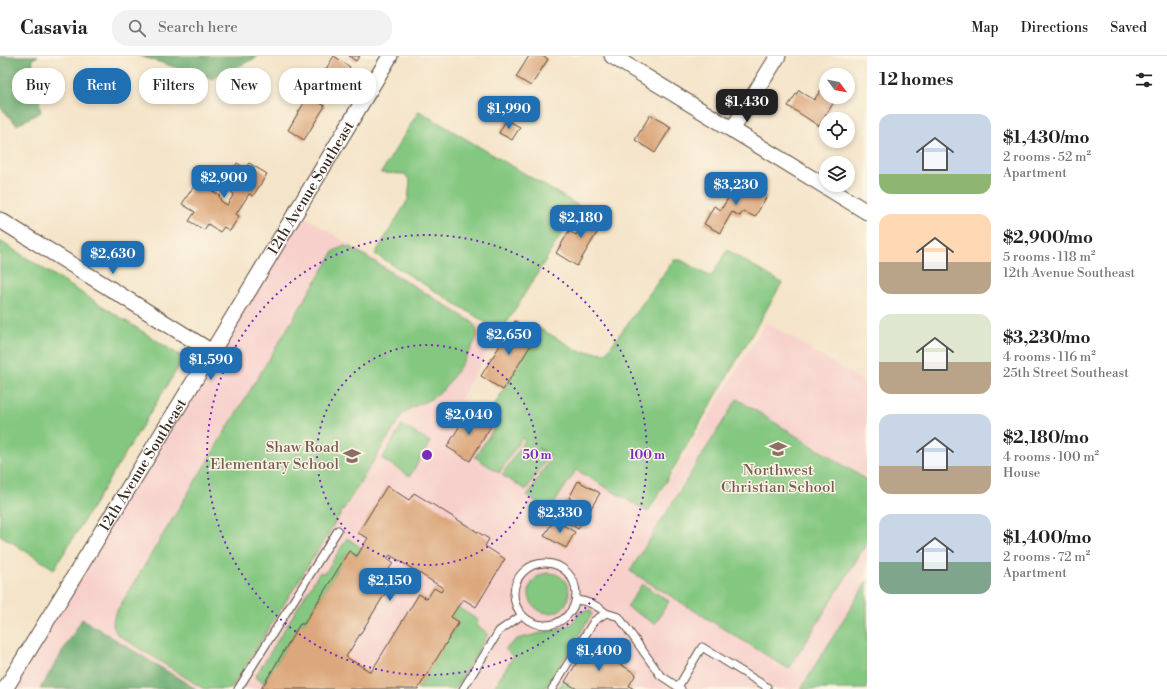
<!DOCTYPE html>
<meta charset="utf-8">
<style>
:root{--surface:#fff;--page:#f2f2f2;--text:#222;--muted:#767676;--line:#e0e0e0;--accent:#1f6fb2}
body{margin:0;font-family:"Libre Bodoni",serif;background:var(--page);color:var(--text);height:100vh;display:flex;flex-direction:column;font-size:15px;white-space:nowrap}
*{box-sizing:border-box;margin:0}
p{font-size:13px;color:var(--muted)}
.icon{flex:none;width:22px;height:22px;fill:none;stroke:currentColor;stroke-width:2;stroke-linecap:round;stroke-linejoin:round}
.map{position:relative;flex:1;overflow:hidden}
.details{display:flex;flex-direction:column;background:var(--surface);width:300px}
.details>*{flex:none}
.banner{position:absolute;left:12px;top:12px;width:380px;height:36px;display:flex;gap:8px}
.needle{width:26px;rotate:122deg}
.fabs{position:absolute;left:819px;top:12px;display:grid;gap:8px}
.fabs a{display:grid;place-items:center;width:36px;height:36px;border-radius:50%;background:var(--surface);box-shadow:0 2px 6px #0003;font-size:20px}
.price{position:absolute;translate:-50% -34px;padding:0 9px;border-radius:8px;background:var(--accent);color:#fff;font-size:13px;line-height:26px;filter:drop-shadow(0 1px 2px #0008)}
.price::after{content:'';position:absolute;left:50%;top:24px;width:12px;height:9px;margin-left:-6px;background:inherit;clip-path:polygon(0 0,100% 0,50% 100%)}
.price.on{background:#222;color:#fff}
ul{padding:0;list-style:none}
li{display:flex;align-items:center;gap:12px;height:100px;padding:0 12px}
li span{display:grid;place-items:center;flex:none;width:112px;height:80px;border-radius:12px;color:#555}
li>.icon{margin-inline-start:auto}
span .icon{width:48px;height:48px;fill:#fffc;stroke-width:1}
li b{font-size:17px}
h2{display:flex;justify-content:space-between;align-items:center;height:48px;padding:0 12px;font-size:17px}
.pill{padding:0 14px;border-radius:16px;background:var(--surface);box-shadow:0 2px 6px #0003;font-size:14px;line-height:36px}
.pill.on{background:var(--accent);color:#fff}
header{display:flex;align-items:center;gap:24px;box-sizing:border-box;height:56px;padding:0 20px;background:var(--surface);border-bottom:1px solid var(--line)}
header strong{font-size:19px}
nav{display:flex;gap:22px;margin-inline-start:auto;font-size:14px}
.search{width:280px;height:36px;background:var(--page);display:flex;align-items:center;gap:10px;box-sizing:border-box;padding:0 14px;border-radius:16px;color:var(--muted);font-size:15px}
main{display:flex;flex:1;min-height:0}
.map>svg:first-child{display:block}
.built{fill:#f7d0cc}
.green{fill:#84c781;stroke:#607850}
.forest{fill:#6bac6f;stroke:#536b46}
.building{fill:#dca77c;fill-rule:evenodd}
.lines{fill:none;stroke-linecap:round;stroke-linejoin:round}
.lane-casing{stroke:#574638;stroke-width:9}
.street-casing{stroke:#574638;stroke-width:17}
.lane{stroke:#fff;stroke-width:7}
.street{stroke:#fff;stroke-width:15}
.ring{fill:none;stroke:#7b2cbf;stroke-width:2;stroke-dasharray:2 4}
.labels{text-anchor:middle;dominant-baseline:central;stroke-width:3;stroke-linejoin:round;paint-order:stroke}
.street-label{font-size:15px;fill:#3b2a1e;stroke:#fcf5e5}
.education-label{font-size:15px;fill:#785e54;stroke:#fcf5e5;text-anchor:end}
.centre{fill:#7b2cbf;stroke:#fcf5e5;stroke-width:2}
.ring-label{font-size:12px;text-anchor:middle;font-weight:bold;fill:#7b2cbf;stroke:#fcf5e5;stroke-width:3;stroke-linejoin:round;paint-order:stroke}
</style>
<header>
<strong>Casavia</strong>
<div class="search"><svg class="icon" aria-label="search" viewBox="0 0 24 24"><circle cx="10" cy="10" r="6"/><path d="M15 15l6 6"/></svg>Search here</div>
<nav><a>Map</a><a>Directions</a><a>Saved</a></nav>
</header>
<main>
<div class="map">
<svg width="867" height="633" viewBox="0 0 867 633">
<rect width="100%" height="100%" fill="#fcf5e5"/>
<filter id="ink" filterUnits="userSpaceOnUse"><feTurbulence type="fractalNoise" baseFrequency=".025" numOctaves="2"/><feDisplacementMap in="SourceGraphic" scale="8" xChannelSelector="R" yChannelSelector="G"/><feConvolveMatrix kernelMatrix="1 2 1 2 8 2 1 2 1" color-interpolation-filters="sRGB"/></filter>
<filter id="wash" filterUnits="userSpaceOnUse"><feTurbulence type="fractalNoise" baseFrequency=".012" numOctaves="4" result="noise"/><feDisplacementMap in="SourceGraphic" scale="16" xChannelSelector="R" yChannelSelector="G"/><feGaussianBlur stdDeviation="0.9" result="paint"/><feColorMatrix in="noise" values="0 0 0 0 0 0 0 0 0 0 0 0 0 0 0 0 0 1.4 0 .05"/><feComposite in="paint" operator="in"/></filter>
<g filter="url(#wash)">
<rect width="100%" height="100%" fill="#f4e4c9"/>
<path class="built" d="M297,156L497,278L461,342L649,458L766,266L867,328V525L801,633H5Z"/>
<path class="green" d="M419,55L579,150L501,276L375,198L408,144L410,125L405,118L381,117Z
M0,185L184,302L54,513L0,479Z
M344,190L352,192L472,266C476,270 477,274 477,280C476,288 447,331 440,337C429,346 414,348 403,358L231,633H204L118,579C111,569 112,566 117,555L334,195Z
M727,194L782,227L648,456L576,414L550,454L527,440L552,400L537,391L549,399L526,434L502,419L525,384L522,382L499,417L475,401L497,368L487,362L539,272L579,295L606,297L674,204H681L711,221Z
M737,343L867,424V487L789,613L630,515Z
M402,369L430,386L410,420L382,403Z
M347,482L362,492L357,500L349,495L304,568H300L264,627L255,621L319,517L326,516Z
M529 537a20 20 0 1 1 40 0a20 20 0 1 1-40 0Z
M867,525V633H801Z
M642,528L669,545L655,568L627,551Z
M457,551L478,564L476,569L487,576V580L455,633H418L459,566L451,561Z
M589,554L591,555L592,558L545,633H493L513,601L505,593L517,583L562,572L572,567L580,556Z
M564,624L579,633H558Z"/>
<path class="forest" d="M0,0H38L32,3L41,56L17,69L0,51Z
M140,0H257L256,2L212,23Z
M82,563L196,633H40Z"/>
<g id="blocks">
<path class="building" d="M334,0L350,11L330,42L314,32Z
M349,0H360L356,5Z
M529,0H542L548,3L531,30L516,21Z
M826,26V41H837L819,70L788,50L799,34L814,44Z
M308,40L325,50L304,84L288,74Z
M650,59L671,71L655,97L635,84Z
M506,64L520,71L512,84L499,77Z
M237,107L245,112L249,107L267,118L253,140L249,138L236,158L239,160L230,175L224,171L220,176L208,168L204,174L189,165L195,156L182,148L194,130L197,132L200,127L219,139L221,145L227,149L234,138L231,136L236,127L228,122Z
M739,124L767,140L755,161L743,155L740,160L732,156L720,177L704,168L714,150L721,154Z
M592,153L606,162L577,210L556,197L569,175L576,179Z
M515,265L537,279L503,334L481,320Z
M468,356L491,370L470,405L447,391Z
M578,425L600,437L590,454L569,442Z
M387,430L409,444L414,437L489,483L485,490L505,503L476,551L463,543L451,561L459,566L418,633H261L300,568H304L349,495L357,500L368,482L358,477ZM390,499L443,532L441,536L434,532L427,543L419,538L371,616L346,601L394,523L386,518L393,507L387,503Z
M566,444L588,457L578,473L557,460Z
M554,464L575,476L566,492L544,480Z
M588,588L636,618L629,630L634,633H577L565,626Z"/>
</g>
</g>
<g filter="url(#ink)">
<use href="#blocks" fill-opacity="0" stroke="#574638" stroke-width="1"/>
<g class="lines">
<g class="lane-casing">
<path id="lane" d="M514 538a31 31 0 1 1 62 0a31 31 0 1 1-62 0Z
M576,544C588,545 597,549 606,557
M238,633L338,474
M463,633L499,575L522,559
M552,633L594,565L606,557L619,561L660,619L678,631
M681,633L678,631L702,591L767,631L766,633"/>
</g>
<g class="street-casing">
<g id="street">
<path d="M612,0L867,156"/>
<path d="M732,74L778,0"/>
<path d="M0,164L212,296"/>
<path id="s1" d="M5,633L212,296L390,0"/>
</g>
</g>
<use href="#lane" class="lane"/>
<use href="#street" class="street"/>
</g>
</g>
<g class="ring">
<circle cx="427" cy="399" r="110"/>
<circle cx="427" cy="399" r="220"/>
</g>
<defs>
<g id="school-bare" transform="scale(1.38)"><path d="M0-5L7-2L0 1L-7-2ZM-4 1L0 2.5L4 1V4Q0 6-4 4Z" fill="#8d6e63" stroke="#fcf5e5" stroke-width="2.5" paint-order="stroke"/></g>
</defs>
<g fill-rule="evenodd">
<use href="#school-bare" x="778" y="393"/>
<use href="#school-bare" x="352" y="400"/>
</g>
<g class="labels">
<g class="street-label">
<text stroke="none"><textPath href="#s1" startOffset="587">12th Avenue Southeast</textPath></text>
<text stroke="none"><textPath href="#s1" startOffset="263">12th Avenue Southeast</textPath></text>
</g>
<g class="education-label">
<text x="339" y="391">Shaw Road<tspan x="339" dy="17">Elementary School</tspan></text>
<text x="778" y="414" text-anchor="middle">Northwest<tspan x="778" dy="17">Christian School</tspan></text>
</g>
</g>
<circle cx="427" cy="399" r="6" class="centre"/>
<g class="ring-label">
<text x="537" y="403">50 m</text>
<text x="647" y="403">100 m</text>
</g>
</svg>
<div class="fabs">
<a><svg class="needle" viewBox="-14 -14 28 28"><path d="M0-13l5 13h-10z" fill="#e53935"/><path d="M0 13l5-13h-10z" fill="#767676"/></svg></a>
<a><svg class="icon" aria-label="locate" viewBox="0 0 24 24"><circle cx="12" cy="12" r="6"/><path d="M12 2v4M12 18v4M2 12h4M18 12h4"/></svg></a>
<a><svg class="icon" aria-label="layers" viewBox="0 0 24 24"><path d="M12 4l9 5-9 5-9-5zM3 14l9 5 9-5"/></svg></a>
</div>
<b class="price on" style="left:747px;top:67px">$1,430</b>
<b class="price" style="left:509px;top:74px">$1,990</b>
<b class="price" style="left:224px;top:143px">$2,900</b>
<b class="price" style="left:736px;top:150px">$3,230</b>
<b class="price" style="left:581px;top:183px">$2,180</b>
<b class="price" style="left:113px;top:219px">$2,630</b>
<b class="price" style="left:509px;top:300px">$2,650</b>
<b class="price" style="left:211px;top:325px">$1,590</b>
<b class="price" style="left:469px;top:380px">$2,040</b>
<b class="price" style="left:560px;top:478px">$2,330</b>
<b class="price" style="left:390px;top:546px">$2,150</b>
<b class="price" style="left:599px;top:616px">$1,400</b>
<div class="banner">
<a class="pill">Buy</a>
<a class="pill on">Rent</a>
<a class="pill">Filters</a>
<a class="pill">New</a>
<a class="pill">Apartment</a>
</div>
</div>
<section class="details">
<h2>12 homes<svg class="icon" aria-label="filters" viewBox="0 0 24 24"><path d="M4 7h16M4 17h16"/><circle cx="9" cy="7" r="2"/><circle cx="15" cy="17" r="2"/></svg></h2>
<ul>
<li><span style="background:linear-gradient(#c9d6e8 75%,#8fb573 0)"><svg class="icon" aria-label="home" viewBox="0 0 24 24"><path d="M3 11l9-7 9 7M6 9v11h12V9"/></svg></span><div><b>$1,430/mo</b><p>2 rooms · 52 m²</p><p>Apartment</p></div></li>
<li><span style="background:linear-gradient(#ffd9b3 60%,#b9a48a 0)"><svg class="icon" aria-label="home" viewBox="0 0 24 24"><path d="M3 11l9-7 9 7M6 9v11h12V9"/></svg></span><div><b>$2,900/mo</b><p>5 rooms · 118 m²</p><p>12th Avenue Southeast</p></div></li>
<li><span style="background:linear-gradient(#dfe7d0 60%,#b9a48a 0)"><svg class="icon" aria-label="home" viewBox="0 0 24 24"><path d="M3 11l9-7 9 7M6 9v11h12V9"/></svg></span><div><b>$3,230/mo</b><p>4 rooms · 116 m²</p><p>25th Street Southeast</p></div></li>
<li><span style="background:linear-gradient(#c9d6e8 65%,#b9a48a 0)"><svg class="icon" aria-label="home" viewBox="0 0 24 24"><path d="M3 11l9-7 9 7M6 9v11h12V9"/></svg></span><div><b>$2,180/mo</b><p>4 rooms · 100 m²</p><p>House</p></div></li>
<li><span style="background:linear-gradient(#c9d6e8 60%,#7fa58c 0)"><svg class="icon" aria-label="home" viewBox="0 0 24 24"><path d="M3 11l9-7 9 7M6 9v11h12V9"/></svg></span><div><b>$1,400/mo</b><p>2 rooms · 72 m²</p><p>Apartment</p></div></li>
</ul>
</section>
</main>
